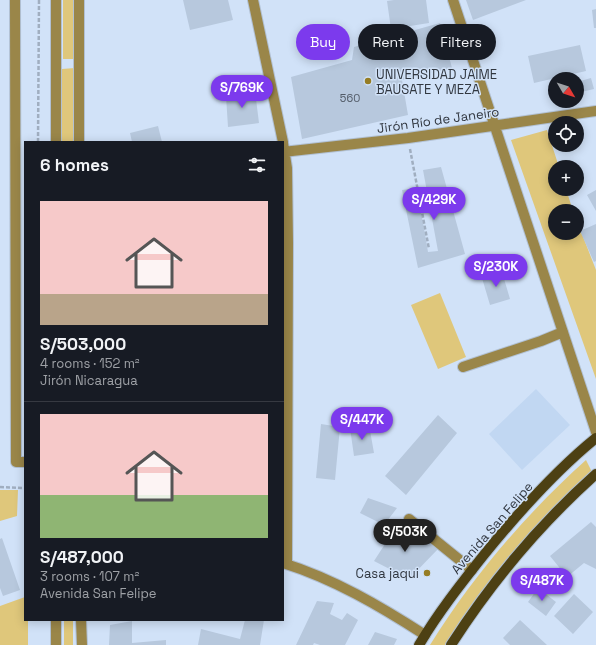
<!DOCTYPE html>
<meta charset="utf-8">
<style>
:root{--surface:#171b24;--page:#242831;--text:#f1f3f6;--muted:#9ea1a6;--line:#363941;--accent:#7c3aed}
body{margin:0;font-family:"Space Grotesk",sans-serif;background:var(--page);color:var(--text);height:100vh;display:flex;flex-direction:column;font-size:15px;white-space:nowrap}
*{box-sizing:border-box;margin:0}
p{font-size:13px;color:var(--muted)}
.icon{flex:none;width:22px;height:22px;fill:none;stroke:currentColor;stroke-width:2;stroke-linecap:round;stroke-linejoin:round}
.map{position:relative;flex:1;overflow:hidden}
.sheet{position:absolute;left:24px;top:141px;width:260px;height:480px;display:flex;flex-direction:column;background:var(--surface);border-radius:0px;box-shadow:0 2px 10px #0003}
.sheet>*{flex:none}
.hud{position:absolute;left:296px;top:24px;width:240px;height:36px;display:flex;gap:8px}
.needle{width:26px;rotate:129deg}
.fabs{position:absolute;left:548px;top:72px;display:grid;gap:8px}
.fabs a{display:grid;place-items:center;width:36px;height:36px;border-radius:50%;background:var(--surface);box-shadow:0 2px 10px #0003;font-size:20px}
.price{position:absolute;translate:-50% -34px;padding:0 9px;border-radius:14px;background:var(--accent);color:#fff;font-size:13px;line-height:26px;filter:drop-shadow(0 1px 2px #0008)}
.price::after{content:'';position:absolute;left:50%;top:24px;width:12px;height:9px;margin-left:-6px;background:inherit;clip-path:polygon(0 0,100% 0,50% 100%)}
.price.active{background:#222;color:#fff}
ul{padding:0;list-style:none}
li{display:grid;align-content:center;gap:8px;height:212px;padding:0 16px}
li+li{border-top:1px solid var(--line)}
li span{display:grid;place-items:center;height:124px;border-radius:0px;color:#555}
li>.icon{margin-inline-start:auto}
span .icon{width:72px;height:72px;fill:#fffc;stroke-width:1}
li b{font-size:17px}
h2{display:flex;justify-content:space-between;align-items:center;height:48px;padding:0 16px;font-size:17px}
.chip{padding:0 14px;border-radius:18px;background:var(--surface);box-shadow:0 2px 10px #0003;font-size:14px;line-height:36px}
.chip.active{background:var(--accent);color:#fff}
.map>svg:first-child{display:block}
.built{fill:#c1d7f2}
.green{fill:#dfc77b}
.building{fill:#b7c8dd}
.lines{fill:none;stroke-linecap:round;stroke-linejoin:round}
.minor-casing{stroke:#b1c0d3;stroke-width:12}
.major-casing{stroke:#b1c0d3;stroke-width:12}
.path{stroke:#a0aec0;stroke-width:2.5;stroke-dasharray:4 2;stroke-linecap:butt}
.minor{stroke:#9a8649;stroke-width:10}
.major{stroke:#4d4013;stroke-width:10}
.poi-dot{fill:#967d24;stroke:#d1e2f8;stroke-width:1.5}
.labels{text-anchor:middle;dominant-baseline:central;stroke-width:3;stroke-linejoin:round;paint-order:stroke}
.number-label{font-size:11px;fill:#525b67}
.poi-label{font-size:13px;fill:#313740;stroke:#d1e2f8;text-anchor:start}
.street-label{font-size:13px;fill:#313740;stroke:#d1e2f8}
</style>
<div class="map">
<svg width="596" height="645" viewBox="0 0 596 645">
<rect width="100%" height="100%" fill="#d1e2f8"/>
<path class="built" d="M536,389L570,425L522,470L489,434Z"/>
<path class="green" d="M63,0H76L77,59H63Z
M75,68L74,142H62V69Z
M547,130L559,167H555V189H566L573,211H555V233H577V221L596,270V379L511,140Z
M440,293L466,357L438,369L411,305Z
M586,460L594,476L529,543L452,645H430C473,576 526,514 586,460Z
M0,490H18L17,516L0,521Z
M25,597V620H28V645H0V606Z
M64,620H73V645H64Z"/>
<path class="building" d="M183,0H228L233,20L190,30Z
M394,0H426L429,23L391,29L387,1Z
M466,0H526L473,20Z
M596,9V28H594L592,10Z
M440,23L452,68L402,80L408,115L302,139L291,77L352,60L354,47Z
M580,45L586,71L534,83L528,56Z
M591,78L594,89L577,93V82Z
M255,91L259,123L228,127L226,96Z
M158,126L162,142H132L130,133Z
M441,167L465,254L418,268L402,190L417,188L428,252L438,251L423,170Z
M596,190V211L587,195Z
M596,224V261L594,262L580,231Z
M502,272L510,299L490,305L482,278Z
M438,415L457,433L406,495L385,476Z
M321,424L340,427L335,480L316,478Z
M369,425L374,453L354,456L350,428Z
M368,498L397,508L384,525L360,513Z
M591,522L596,527V569L584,563L567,577L550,556Z
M398,524L438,549L409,579L374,561Z
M2,538L20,590L3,596L0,588V539Z
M538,588L556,602L546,616L528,602Z
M574,594L593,612L573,634L554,616Z
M317,601L334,603L330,614L342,620L347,613L358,620L345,645H320L314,643L313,645H296Z
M245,620H264L260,645H198L201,629L240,639Z
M520,620L547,645H510L503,638Z
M132,621V643L166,640V645H109L110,625Z
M375,632L397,639L394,645H368Z"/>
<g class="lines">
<g class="minor-casing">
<path id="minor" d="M15,0L16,462H25
M79,0V142
M253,0L283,142
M453,0L596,432
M56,142V0
M283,143L287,168L288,243L287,564
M283,152L408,138L596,111
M463,367L541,341L563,332
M409,519L472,570
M283,563C334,579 380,606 425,635
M56,620V645
M81,620L82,645"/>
</g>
<g class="major-casing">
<path id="major" d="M419,645C438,613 460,585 483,556C517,514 554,472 596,438
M451,645C492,581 539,525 596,474"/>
</g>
<path class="path" d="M38,142L39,0
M410,149L429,249
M0,487L25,488"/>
<use href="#minor" class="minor"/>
<use href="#major" class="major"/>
</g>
<g class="poi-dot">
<circle cx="368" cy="81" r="4"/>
<circle cx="427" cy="573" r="4"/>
</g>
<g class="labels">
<g class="number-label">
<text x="350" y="98">560</text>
</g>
<g class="poi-label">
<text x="376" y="74">UNIVERSIDAD JAIME<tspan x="376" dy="15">BAUSATE Y MEZA</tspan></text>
<text x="419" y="573" text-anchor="end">Casa jaqui</text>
</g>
<g class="street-label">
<text transform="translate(438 120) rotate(-8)">Jirón Río de Janeiro</text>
<text transform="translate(492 528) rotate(-49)">Avenida San Felipe</text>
</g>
</g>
</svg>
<div class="fabs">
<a><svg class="needle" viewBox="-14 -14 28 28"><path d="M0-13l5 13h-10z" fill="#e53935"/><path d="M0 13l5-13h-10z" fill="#9ea1a6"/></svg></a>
<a><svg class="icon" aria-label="locate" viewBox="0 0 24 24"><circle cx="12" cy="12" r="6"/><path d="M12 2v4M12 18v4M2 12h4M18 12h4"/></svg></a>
<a>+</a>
<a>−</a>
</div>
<b class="price" style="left:242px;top:109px">S/769K</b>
<b class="price" style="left:434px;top:221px">S/429K</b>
<b class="price" style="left:496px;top:288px">S/230K</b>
<b class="price" style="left:362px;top:441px">S/447K</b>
<b class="price active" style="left:405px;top:553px">S/503K</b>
<b class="price" style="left:542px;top:602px">S/487K</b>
<div class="hud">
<a class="chip active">Buy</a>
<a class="chip">Rent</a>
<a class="chip">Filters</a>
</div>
<section class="sheet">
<h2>6 homes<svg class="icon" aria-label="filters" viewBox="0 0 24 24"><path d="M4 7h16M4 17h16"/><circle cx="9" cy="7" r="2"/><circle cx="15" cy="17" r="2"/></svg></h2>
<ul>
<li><span style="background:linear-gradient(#f6c9c9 75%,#b9a48a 0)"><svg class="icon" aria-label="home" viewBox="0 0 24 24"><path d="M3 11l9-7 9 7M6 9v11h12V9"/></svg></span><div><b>S/503,000</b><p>4 rooms · 152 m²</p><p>Jirón Nicaragua</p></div></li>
<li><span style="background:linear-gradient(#f6c9c9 65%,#8fb573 0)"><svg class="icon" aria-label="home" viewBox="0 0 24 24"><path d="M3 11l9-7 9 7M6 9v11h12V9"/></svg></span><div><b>S/487,000</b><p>3 rooms · 107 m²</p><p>Avenida San Felipe</p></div></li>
</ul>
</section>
</div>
